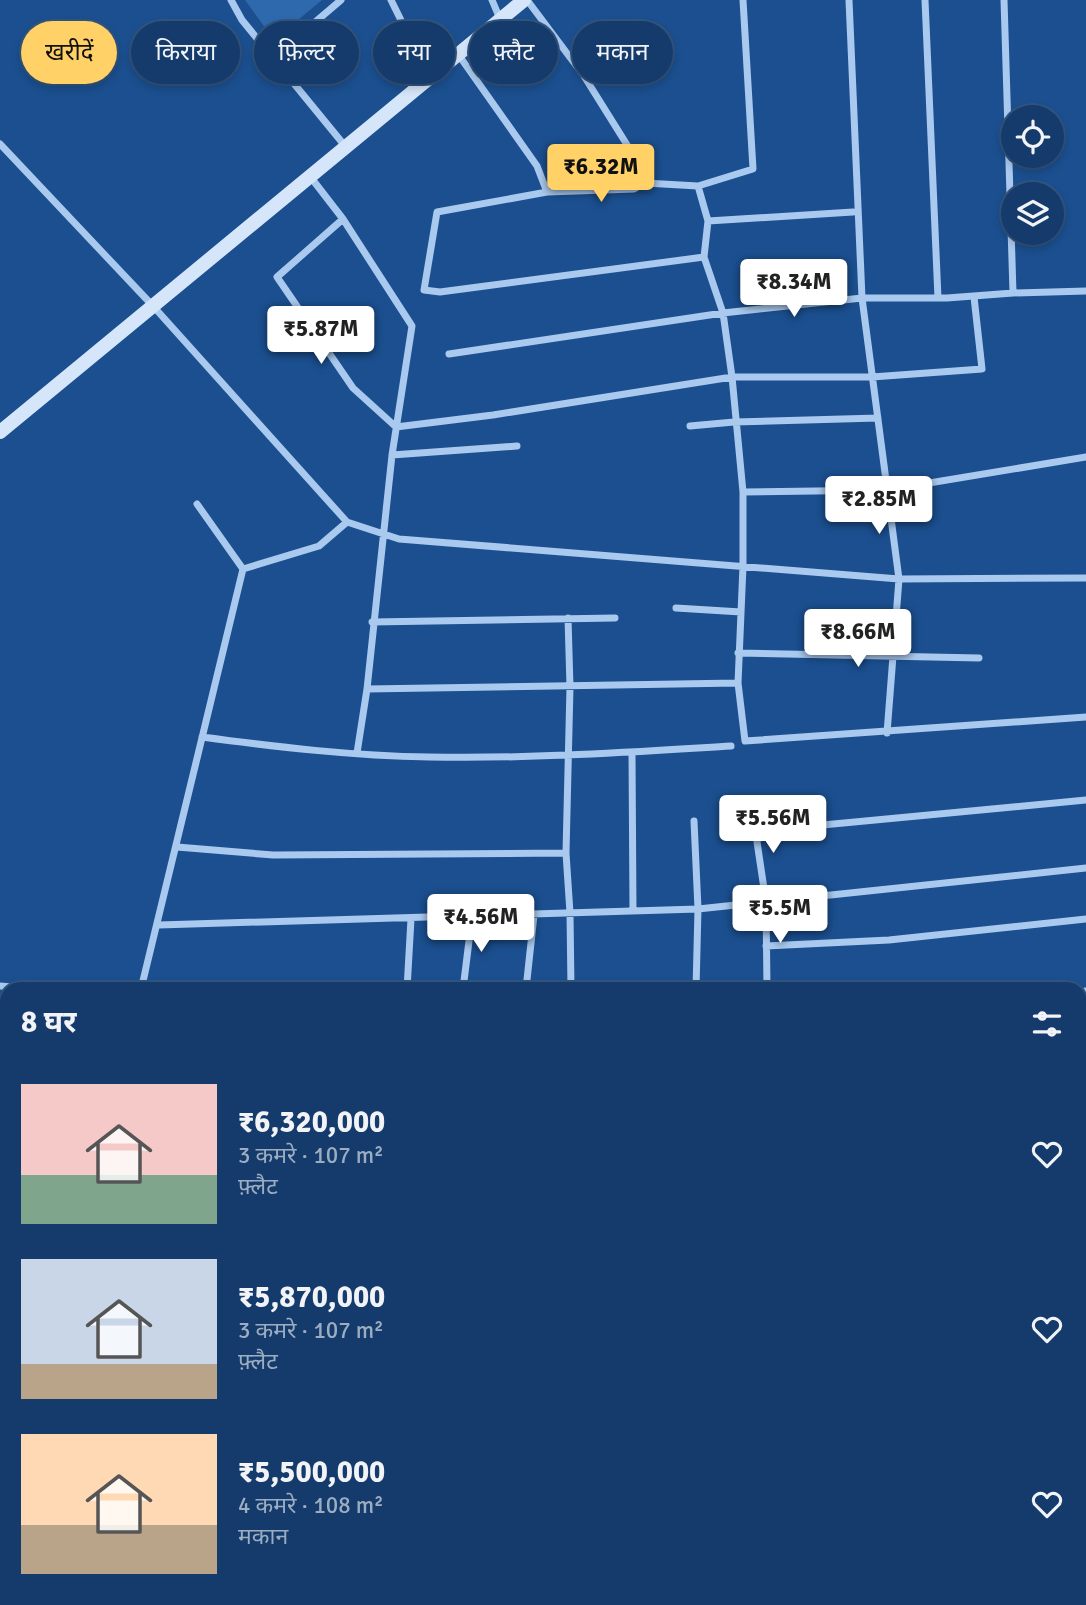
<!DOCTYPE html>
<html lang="hi">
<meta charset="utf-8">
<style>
:root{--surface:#143b6b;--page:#214673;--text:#f1f3f6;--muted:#9dadc1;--line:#33557e;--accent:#ffd166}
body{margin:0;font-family:Signika,"Noto Sans Devanagari",sans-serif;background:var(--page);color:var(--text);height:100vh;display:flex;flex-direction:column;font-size:26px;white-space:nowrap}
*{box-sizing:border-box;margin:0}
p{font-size:23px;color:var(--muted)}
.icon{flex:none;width:38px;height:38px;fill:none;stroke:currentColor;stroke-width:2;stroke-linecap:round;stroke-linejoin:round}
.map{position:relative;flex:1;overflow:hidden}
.panel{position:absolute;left:0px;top:982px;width:1087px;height:625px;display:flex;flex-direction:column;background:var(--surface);border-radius:21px 21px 0 0;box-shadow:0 4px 10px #0003,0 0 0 2px var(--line)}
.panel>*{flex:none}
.guide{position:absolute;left:21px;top:21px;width:700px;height:63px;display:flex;gap:14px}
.controls{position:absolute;left:1001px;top:105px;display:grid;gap:14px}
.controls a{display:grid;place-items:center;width:63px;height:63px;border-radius:50%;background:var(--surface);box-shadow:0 4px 10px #0003,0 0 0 2px var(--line);font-size:35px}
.price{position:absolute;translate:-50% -60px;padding:0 16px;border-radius:7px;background:#fff;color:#222;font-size:23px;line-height:46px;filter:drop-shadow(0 2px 4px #0008)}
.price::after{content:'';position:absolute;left:50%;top:42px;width:21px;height:16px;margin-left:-10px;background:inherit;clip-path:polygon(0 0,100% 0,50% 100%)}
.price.selected{background:var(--accent);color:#111}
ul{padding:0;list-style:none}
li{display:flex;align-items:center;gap:21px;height:175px;padding:0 21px}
li span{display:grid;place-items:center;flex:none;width:196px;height:140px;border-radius:0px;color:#555}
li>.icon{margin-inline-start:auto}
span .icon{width:84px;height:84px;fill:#fffc;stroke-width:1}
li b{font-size:30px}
h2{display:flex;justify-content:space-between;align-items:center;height:84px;padding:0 21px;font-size:30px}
.pill{padding:0 24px;border-radius:32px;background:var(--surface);box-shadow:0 4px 10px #0003,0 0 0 2px var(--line);font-size:24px;line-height:63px}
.pill.selected{background:var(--accent);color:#111}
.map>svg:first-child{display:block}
.green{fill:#2e69ad}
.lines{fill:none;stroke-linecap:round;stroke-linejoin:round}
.street{stroke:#a9c9ee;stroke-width:7}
.secondary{stroke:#d6e6fa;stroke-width:14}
</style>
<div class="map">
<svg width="1086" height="1605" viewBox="0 0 1086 1605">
<rect width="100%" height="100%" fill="#1b4f8f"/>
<path class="green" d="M245,0H322L274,40Z"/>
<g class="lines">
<path class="street" d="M231,0L242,20L345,146
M391,0L429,77
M492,0L500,19
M527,0L584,76L644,172L645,183
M849,0L862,298L899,579L887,733
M925,0L938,298
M458,54L537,166L547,192
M273,58L341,0
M0,144L153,306L347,522L399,539L899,579L1086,578
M309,175L343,219L412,326L392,455L367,689
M698,186L708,221L853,212
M343,219L277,277L353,388L396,427L493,415L732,377L723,313L704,257L708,221
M704,257L440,292L424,290L437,212L547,192L634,189L645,183L698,186L753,169L743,0
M1013,293L1086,291
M974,297L982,369L872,377H732L743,492V566L738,683L745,741L1086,717
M449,354L723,313L862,298H947L1013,293L1004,0
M690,426L734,422L878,418
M392,455L517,446
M743,492L887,490L1086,457
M197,504L243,569
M676,608L741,612
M568,618L570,687L566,853L570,913L571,989
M372,622L615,618
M738,653L979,658
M202,737C277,747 353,756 429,757C530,759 631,752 731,746
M632,752L633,911
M357,753L367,689L738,683
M694,821L698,909L696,989
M177,847L273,855L566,853
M159,925L698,909L1086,868
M766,946L889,940L1086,919
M0,986L37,989
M141,989L243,569L319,546L347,522
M407,989L411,919
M463,989L472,917
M526,989L534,915
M767,989L766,902L757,842L760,831L1086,800
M1080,992L1086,991
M0,1130L7,1131
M1080,1145H1086
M0,1340L7,1341
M1080,1398L1086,1399
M0,1496H7
M201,1600V1605
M264,1600V1605
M379,1600L430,1605
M647,1600L648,1605
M724,1600L725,1605
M796,1600L797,1605
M1026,1600L1029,1605
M102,1605V1600
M330,1605V1600"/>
<path class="secondary" d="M0,432L524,0"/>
</g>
</svg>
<div class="controls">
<a><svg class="icon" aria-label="locate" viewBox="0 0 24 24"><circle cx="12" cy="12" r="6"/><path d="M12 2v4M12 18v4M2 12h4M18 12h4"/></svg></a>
<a><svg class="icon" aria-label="layers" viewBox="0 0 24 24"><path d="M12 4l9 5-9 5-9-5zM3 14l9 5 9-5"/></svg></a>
</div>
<b class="price selected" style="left:601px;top:204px">₹6.32M</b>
<b class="price" style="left:794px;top:319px">₹8.34M</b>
<b class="price" style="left:321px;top:366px">₹5.87M</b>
<b class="price" style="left:879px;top:536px">₹2.85M</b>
<b class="price" style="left:858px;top:669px">₹8.66M</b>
<b class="price" style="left:773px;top:855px">₹5.56M</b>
<b class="price" style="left:780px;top:945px">₹5.5M</b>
<b class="price" style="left:481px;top:954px">₹4.56M</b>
<div class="guide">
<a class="pill selected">खरीदें</a>
<a class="pill">किराया</a>
<a class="pill">फ़िल्टर</a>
<a class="pill">नया</a>
<a class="pill">फ़्लैट</a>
<a class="pill">मकान</a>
</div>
<section class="panel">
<h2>8 घर<svg class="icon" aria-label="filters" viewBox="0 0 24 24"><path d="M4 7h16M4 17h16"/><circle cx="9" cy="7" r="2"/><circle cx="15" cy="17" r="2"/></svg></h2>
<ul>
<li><span style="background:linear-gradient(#f6c9c9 65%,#7fa58c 0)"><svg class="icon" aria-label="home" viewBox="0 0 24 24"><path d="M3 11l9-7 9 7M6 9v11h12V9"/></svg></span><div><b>₹6,320,000</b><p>3 कमरे · 107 m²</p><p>फ़्लैट</p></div><svg class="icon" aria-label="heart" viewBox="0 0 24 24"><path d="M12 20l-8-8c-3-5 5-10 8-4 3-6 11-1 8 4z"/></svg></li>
<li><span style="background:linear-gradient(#c9d6e8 75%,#b9a48a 0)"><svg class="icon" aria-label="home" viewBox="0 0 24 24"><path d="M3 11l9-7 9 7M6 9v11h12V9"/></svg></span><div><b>₹5,870,000</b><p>3 कमरे · 107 m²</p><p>फ़्लैट</p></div><svg class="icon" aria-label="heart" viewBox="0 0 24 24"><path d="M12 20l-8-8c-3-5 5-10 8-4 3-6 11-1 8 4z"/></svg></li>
<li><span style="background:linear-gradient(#ffd9b3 65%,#b9a48a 0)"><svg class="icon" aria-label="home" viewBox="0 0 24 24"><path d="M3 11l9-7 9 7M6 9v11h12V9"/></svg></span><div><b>₹5,500,000</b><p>4 कमरे · 108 m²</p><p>मकान</p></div><svg class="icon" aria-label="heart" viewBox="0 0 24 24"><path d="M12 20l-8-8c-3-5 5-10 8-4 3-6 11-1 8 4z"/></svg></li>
</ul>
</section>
</div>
